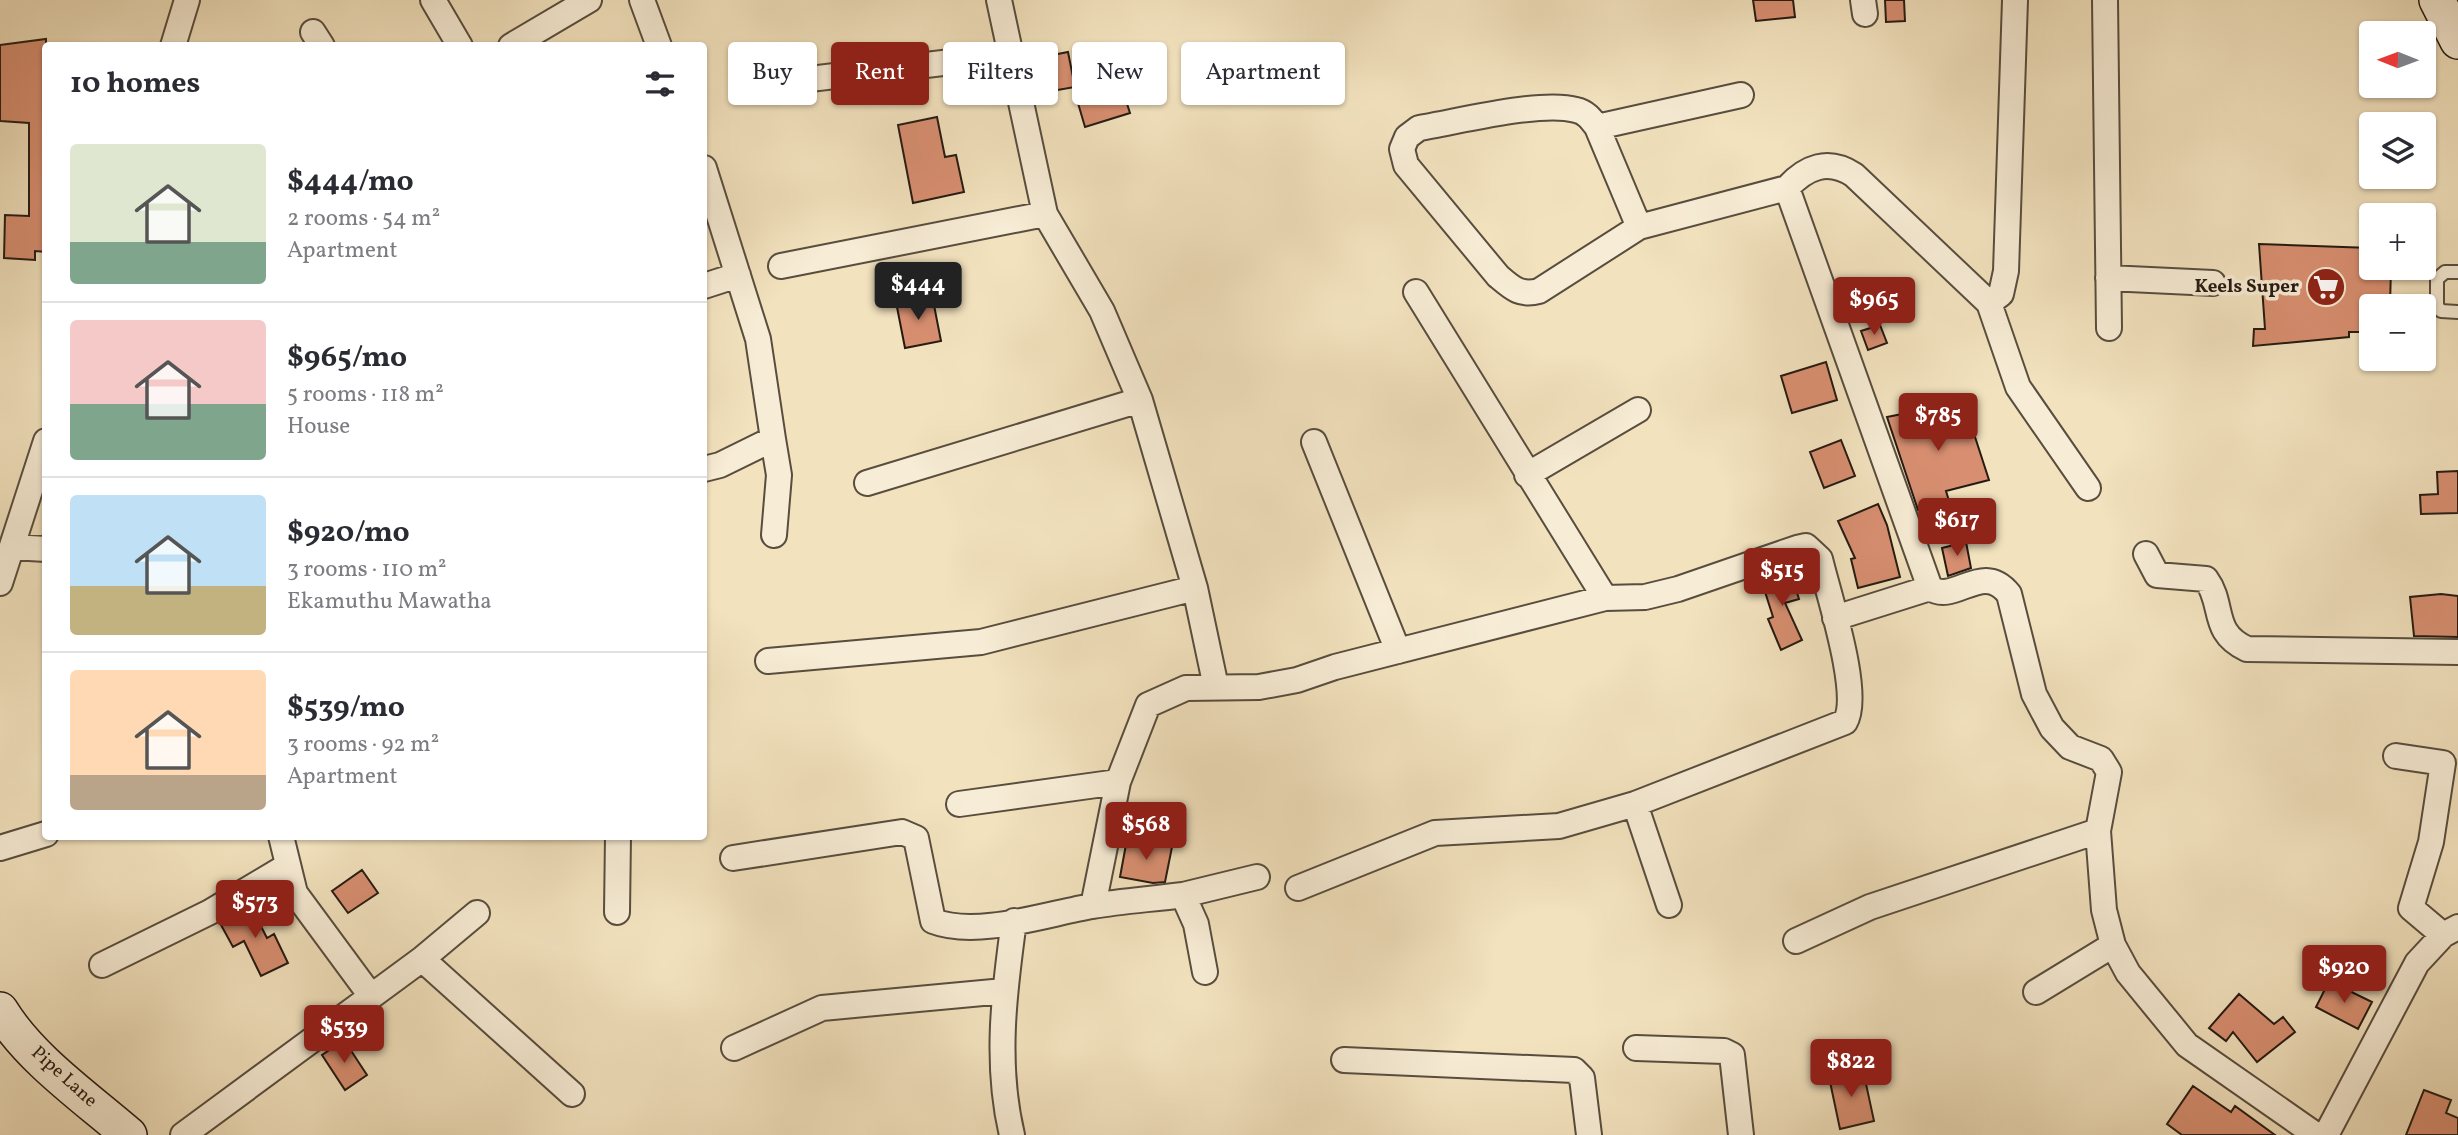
<!DOCTYPE html>
<meta charset="utf-8">
<style>
:root{--surface:#fff;--page:#f2f2f3;--text:#2b2b33;--muted:#7c7c81;--line:#e1e1e2;--accent:#8f2418}
body{margin:0;font-family:Vollkorn,serif;background:var(--page);color:var(--text);height:100vh;display:flex;flex-direction:column;font-size:26px;white-space:nowrap}
*{box-sizing:border-box;margin:0}
p{font-size:23px;color:var(--muted)}
.icon{flex:none;width:38px;height:38px;fill:none;stroke:currentColor;stroke-width:2;stroke-linecap:round;stroke-linejoin:round}
.map{position:relative;flex:1;overflow:hidden}
.drawer{position:absolute;left:42px;top:42px;width:665px;height:798px;display:flex;flex-direction:column;background:var(--surface);border-radius:7px;box-shadow:0 2px 5px #0004}
.drawer>*{flex:none}
.hud{position:absolute;left:728px;top:42px;width:665px;height:63px;display:flex;gap:14px}
.needle{width:46px;rotate:271deg}
.buttons{position:absolute;left:2359px;top:21px;display:grid;gap:14px}
.buttons a{display:grid;place-items:center;width:77px;height:77px;border-radius:7px;background:var(--surface);box-shadow:0 2px 5px #0004;font-size:35px}
.price{position:absolute;translate:-50% -60px;padding:0 16px;border-radius:7px;background:var(--accent);color:#fff;font-size:23px;line-height:46px;filter:drop-shadow(0 2px 4px #0008)}
.price::after{content:'';position:absolute;left:50%;top:42px;width:21px;height:16px;margin-left:-10px;background:inherit;clip-path:polygon(0 0,100% 0,50% 100%)}
.price.active{background:#222;color:#fff}
ul{padding:0;list-style:none}
li{display:flex;align-items:center;gap:21px;height:175px;padding:0 28px}
li+li{border-top:2px solid var(--line)}
li span{display:grid;place-items:center;flex:none;width:196px;height:140px;border-radius:7px;color:#555}
li>.icon{margin-inline-start:auto}
span .icon{width:84px;height:84px;fill:#fffc;stroke-width:1}
li b{font-size:30px}
h2{display:flex;justify-content:space-between;align-items:center;height:84px;padding:0 28px;font-size:30px}
.chip{padding:0 24px;border-radius:7px;background:var(--surface);box-shadow:0 2px 5px #0004;font-size:24px;line-height:63px}
.chip.active{background:var(--accent);color:#fff}
.map>svg:first-child{display:block}
.building{fill:#d88f71;stroke:#251b13;stroke-width:2}
.lines{fill:none;stroke-linecap:round;stroke-linejoin:round}
.lane-casing{stroke:#584d3e;stroke-width:16}
.street-casing{stroke:#584d3e;stroke-width:28}
.secondary-casing{stroke:#251b13;stroke-width:38}
.lane{stroke:#f7ecd5;stroke-width:12}
.street{stroke:#f7ecd5;stroke-width:24}
.secondary{stroke:#f7ecd5;stroke-width:35}
.labels{text-anchor:middle;dominant-baseline:central;stroke-width:7;stroke-linejoin:round;paint-order:stroke}
.poi-label{font-size:19px;font-weight:bold;fill:#251b13;stroke:#f7ecd5;text-anchor:end}
.street-label{font-size:19px;fill:#251b13;stroke:#f7ecd5}
</style>
<div class="map">
<svg width="2458" height="1135" viewBox="0 0 2458 1135">
<rect width="100%" height="100%" fill="#f2e2be"/>
<filter id="stains"><feTurbulence type="fractalNoise" baseFrequency=".00286" numOctaves="4"/><feColorMatrix values="0 0 0 0 .2 0 0 0 0 .09 0 0 0 0 .02 0 0 0 .5 -.17"/></filter>
<radialGradient id="worn" r=".72"><stop offset=".6" stop-color="#630" stop-opacity="0"/><stop offset="1" stop-color="#630" stop-opacity=".3"/></radialGradient>
<path class="building" d="M1753,0H1793L1795,17L1756,21Z
M1885,0H1904L1905,21L1886,22Z
M46,39V252L35,251V260L4,258L5,215L29,216V123L0,121V45Z
M1068,52L1075,87L1034,94L1027,60Z
M1119,79L1130,113L1085,127L1075,93Z
M937,117L945,157L956,155L964,192L913,203L898,125Z
M2259,244L2371,248V268H2391L2390,306H2371V315H2361V332H2349V337L2253,346L2254,329H2265Z
M932,295L941,341L905,348L896,302Z
M1880,325L1887,343L1868,350L1861,331Z
M1826,362L1837,400L1792,413L1781,376Z
M1964,403L1989,480L1946,491L1949,501L1918,510L1887,417L1922,410L1923,417Z
M1841,440L1855,476L1824,488L1810,452Z
M2458,471V513L2421,514L2420,495L2438,494L2437,472Z
M1878,504L1887,525L1900,577L1858,588L1851,559L1855,558L1838,521Z
M1966,542L1971,568L1948,576L1942,548Z
M1772,572L1774,578L1791,573L1799,599L1785,603L1802,640L1781,650L1768,619L1773,617L1760,576Z
M2441,594L2458,596V637L2414,636L2410,597Z
M1127,839L1172,847L1165,882L1153,883L1120,877Z
M362,870L378,893L348,913L332,891Z
M250,905L267,938L274,934L288,963L261,976L244,941L233,947L220,923Z
M2329,981L2372,1002L2358,1029L2316,1007Z
M2239,994L2274,1024L2283,1017L2295,1032L2257,1062L2233,1032L2226,1041L2209,1028Z
M344,1040L367,1075L345,1090L322,1055Z
M1863,1070L1874,1121L1840,1129L1829,1077Z
M2193,1086L2231,1112L2235,1106L2275,1135H2182L2167,1124Z
M2424,1090L2451,1100L2446,1113L2458,1118V1135H2406Z"/>
<g class="lines">
<g class="lane-casing">
<path id="lane" d="M2458,272H2445L2437,279V306L2441,311L2458,312"/>
</g>
<g class="street-casing">
<path id="street" d="M433,0L460,46
M642,0L659,46
M999,0L1045,214L1102,311L1140,400L1195,588L1216,687
M1863,0L1865,14
M2105,0L2109,328
M313,32L322,46
M173,46L187,0
M511,46L589,0
M785,82L1009,55
M1597,127L1741,95
M704,168L758,339L773,439L720,465L704,469
M1639,227L1597,127C1591,119 1586,112 1576,110C1541,100 1457,122 1419,128L1407,137L1402,149L1406,165L1498,276C1512,288 1520,296 1539,291L1639,227L1787,188
M781,266L1045,214
M2108,278L2213,283
M704,286L738,275
M1416,292L1605,598
M1989,303L2001,294L2006,271L2015,0
M773,439L779,475L774,535
M1314,442L1398,651
M1527,475L1638,410
M867,483L1140,400
M12,547L46,549
M2146,554L2157,575L2206,579C2225,605 2210,632 2247,649L2458,652
M0,583L46,441
M1835,618L1930,588
M768,661L981,642L1195,588
M2396,756L2443,763L2431,842L2411,908L2443,935
M959,804L1118,782
M1635,804L1669,905
M2098,831L2104,910L2113,945L2128,973L2187,1045L2316,1135
M281,836L295,893L371,996
M0,848L46,834
M733,858L902,832L916,838L933,921C977,938 1046,914 1092,906C1122,901 1153,899 1183,895L1196,924L1205,972
M1183,895L1257,877
M1093,906L1118,782L1148,705L1186,688L1259,687L1297,680L1335,667L1605,598L1645,597L1678,589L1797,548L1806,546L1820,559C1828,593 1862,695 1845,722L1635,804L1559,826L1435,833L1298,888
M617,912L618,836
M1796,941L1870,907L2098,831L2109,772L2101,759L2070,747L2052,728L2034,694L2009,594C1982,560 1955,605 1930,588L1787,188C1806,167 1828,158 1854,175L1989,303L2018,387L2088,488
M422,959L572,1094
M102,965L210,912L287,866
M2036,992L2113,945
M734,1048L822,1008L1004,991
M1636,1048L1724,1051L1732,1055L1741,1135
M1344,1060L1574,1070L1582,1078L1589,1135
M183,1135L422,959L477,913
M1012,1135C995,1064 1004,993 1014,921
M2326,1135L2417,963L2443,935L2458,927"/>
</g>
<g class="secondary-casing">
<path id="secondary" d="M2437,0L2458,41
M0,1010C30,1059 85,1097 129,1135"/>
</g>
<use href="#lane" class="lane"/>
<use href="#street" class="street"/>
<use href="#secondary" class="secondary"/>
</g>
<defs>
<g id="supermarket-disc" transform="scale(2.0125)"><circle r="9.5" fill="#8f2418" stroke="#f7ecd5"/><path d="M-6-5.5h2.5l.6 2H6L4.5 2H-2.5L-4.4-4H-6ZM-1.5 3.2a1.3 1.3 0 1 0 .1 0ZM3 3.2a1.3 1.3 0 1 0 .1 0Z" fill="#fff"/></g>
</defs>
<g fill-rule="evenodd">
<use href="#supermarket-disc" x="2326" y="287"/>
</g>
<g class="labels">
<g class="poi-label">
<text x="2299" y="287">Keels Super</text>
</g>
<g class="street-label">
<text transform="translate(64 1077) rotate(42)">Pipe Lane</text>
</g>
</g>
<rect width="100%" height="100%" filter="url(#stains)"/>
<rect width="100%" height="100%" fill="url(#worn)"/>
</svg>
<div class="buttons">
<a><svg class="needle" viewBox="-14 -14 28 28"><path d="M0-13l5 13h-10z" fill="#e53935"/><path d="M0 13l5-13h-10z" fill="#7c7c81"/></svg></a>
<a><svg class="icon" aria-label="layers" viewBox="0 0 24 24"><path d="M12 4l9 5-9 5-9-5zM3 14l9 5 9-5"/></svg></a>
<a>+</a>
<a>−</a>
</div>
<b class="price active" style="left:918px;top:322px">$444</b>
<b class="price" style="left:1874px;top:337px">$965</b>
<b class="price" style="left:1938px;top:453px">$785</b>
<b class="price" style="left:1957px;top:558px">$617</b>
<b class="price" style="left:1782px;top:608px">$515</b>
<b class="price" style="left:1146px;top:862px">$568</b>
<b class="price" style="left:255px;top:940px">$573</b>
<b class="price" style="left:2344px;top:1005px">$920</b>
<b class="price" style="left:344px;top:1065px">$539</b>
<b class="price" style="left:1851px;top:1099px">$822</b>
<div class="hud">
<a class="chip">Buy</a>
<a class="chip active">Rent</a>
<a class="chip">Filters</a>
<a class="chip">New</a>
<a class="chip">Apartment</a>
</div>
<section class="drawer">
<h2>10 homes<svg class="icon" aria-label="filters" viewBox="0 0 24 24"><path d="M4 7h16M4 17h16"/><circle cx="9" cy="7" r="2"/><circle cx="15" cy="17" r="2"/></svg></h2>
<ul>
<li><span style="background:linear-gradient(#dfe7d0 70%,#7fa58c 0)"><svg class="icon" aria-label="home" viewBox="0 0 24 24"><path d="M3 11l9-7 9 7M6 9v11h12V9"/></svg></span><div><b>$444/mo</b><p>2 rooms · 54 m²</p><p>Apartment</p></div></li>
<li><span style="background:linear-gradient(#f6c9c9 60%,#7fa58c 0)"><svg class="icon" aria-label="home" viewBox="0 0 24 24"><path d="M3 11l9-7 9 7M6 9v11h12V9"/></svg></span><div><b>$965/mo</b><p>5 rooms · 118 m²</p><p>House</p></div></li>
<li><span style="background:linear-gradient(#bfe0f5 65%,#c2b280 0)"><svg class="icon" aria-label="home" viewBox="0 0 24 24"><path d="M3 11l9-7 9 7M6 9v11h12V9"/></svg></span><div><b>$920/mo</b><p>3 rooms · 110 m²</p><p>Ekamuthu Mawatha</p></div></li>
<li><span style="background:linear-gradient(#ffd9b3 75%,#b9a48a 0)"><svg class="icon" aria-label="home" viewBox="0 0 24 24"><path d="M3 11l9-7 9 7M6 9v11h12V9"/></svg></span><div><b>$539/mo</b><p>3 rooms · 92 m²</p><p>Apartment</p></div></li>
</ul>
</section>
</div>
